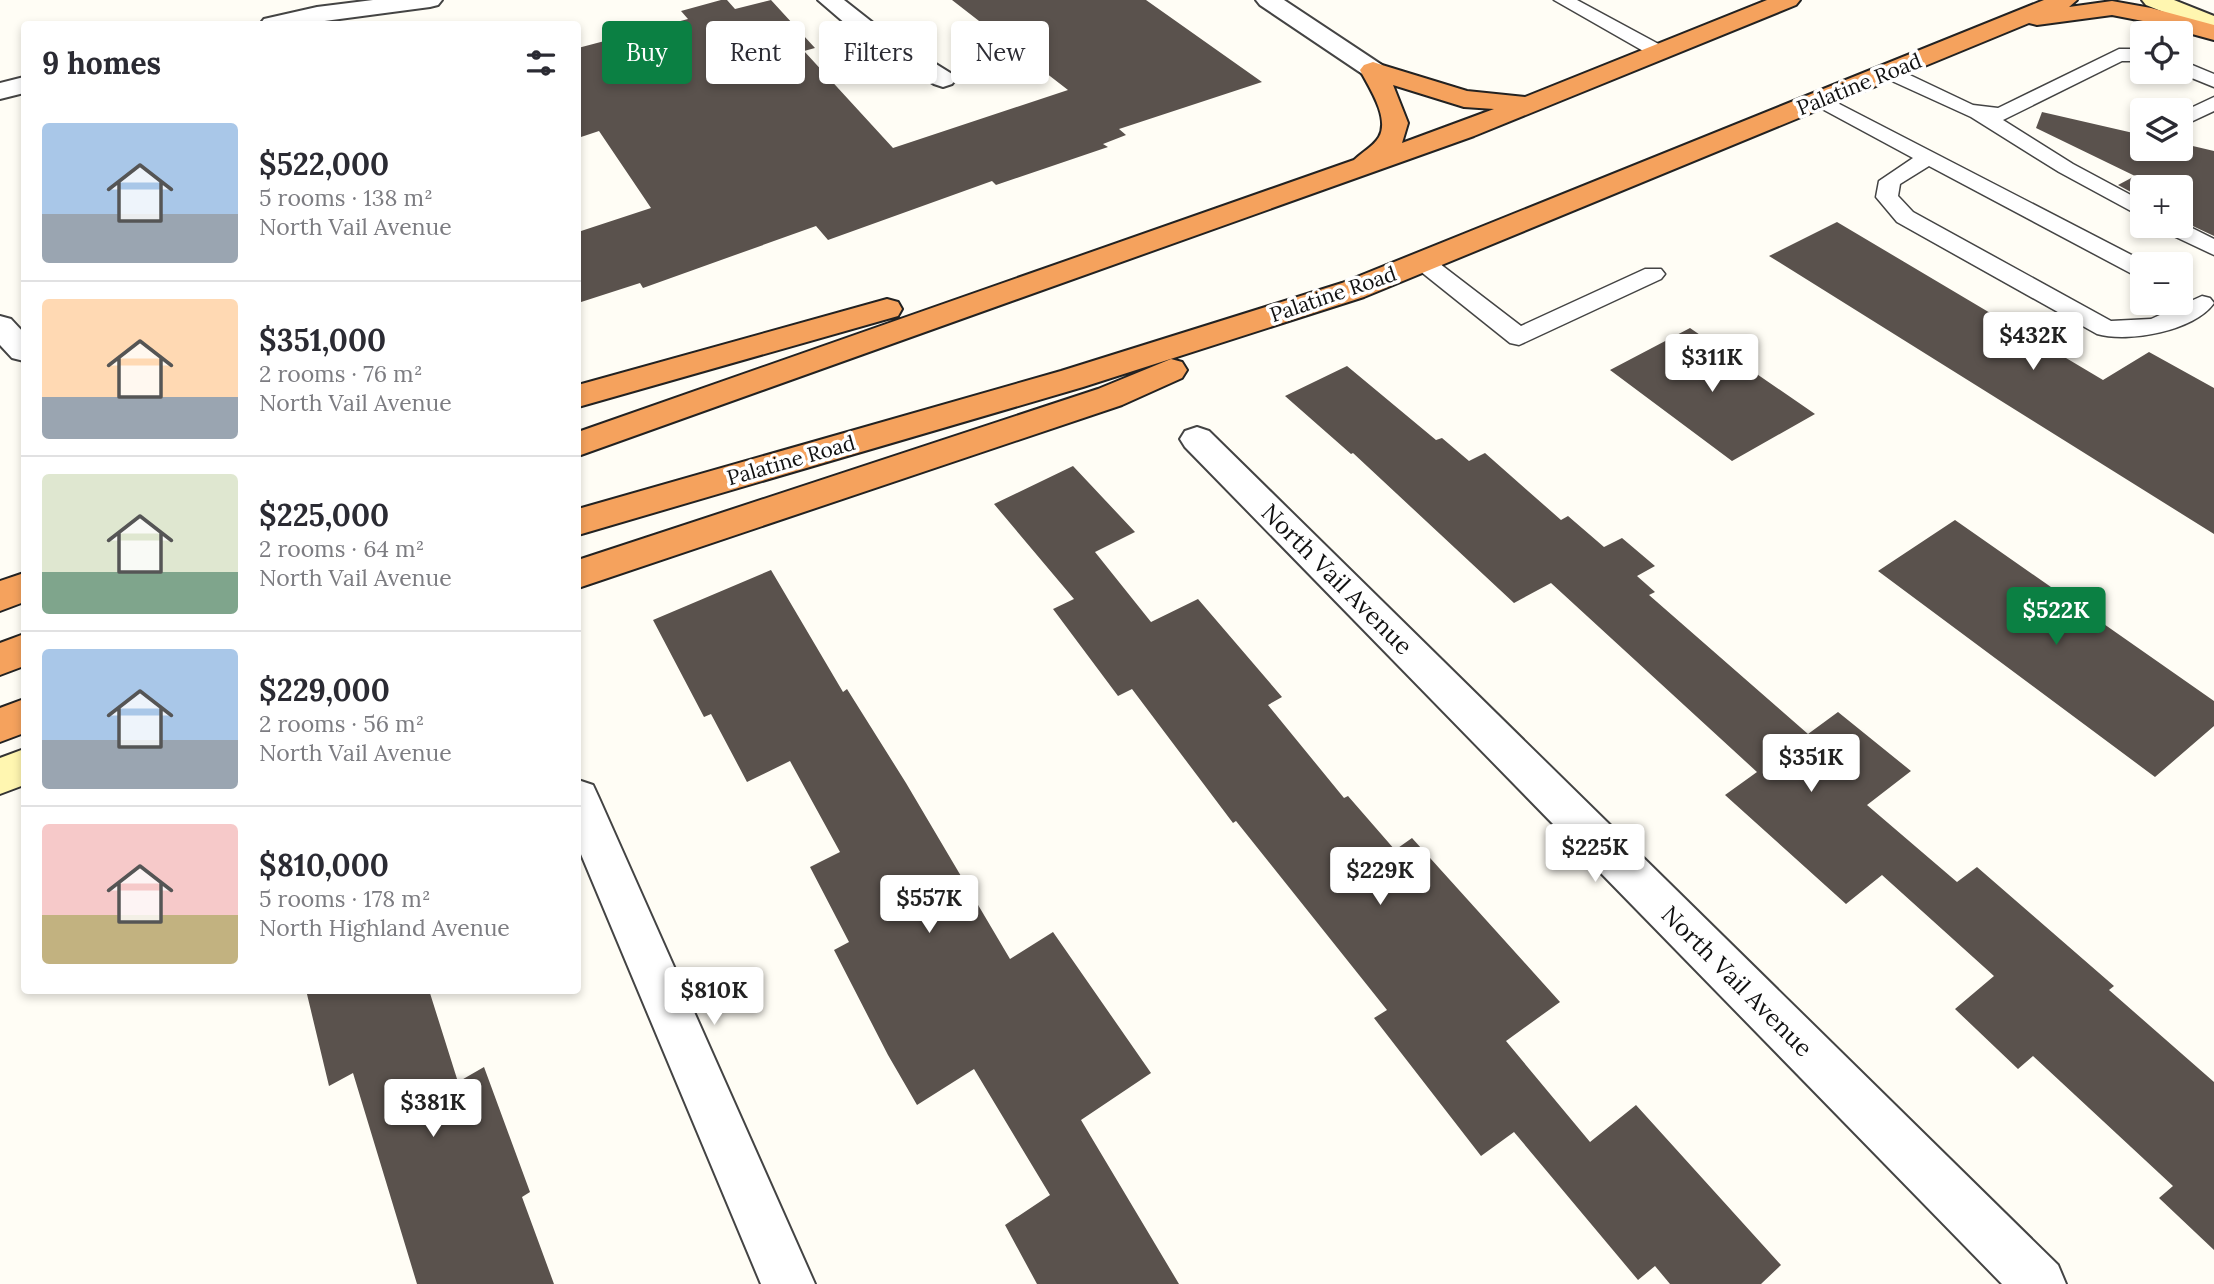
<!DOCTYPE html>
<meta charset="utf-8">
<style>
:root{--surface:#fff;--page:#f7f7f7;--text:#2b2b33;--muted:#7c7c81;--line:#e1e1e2;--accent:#0b8043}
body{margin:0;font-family:Lora,serif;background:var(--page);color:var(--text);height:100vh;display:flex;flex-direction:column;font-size:26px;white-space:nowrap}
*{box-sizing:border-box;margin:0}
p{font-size:23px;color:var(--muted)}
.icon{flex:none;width:38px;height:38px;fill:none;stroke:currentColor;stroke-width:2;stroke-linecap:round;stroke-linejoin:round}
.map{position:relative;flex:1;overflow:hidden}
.drawer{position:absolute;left:21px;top:21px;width:560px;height:973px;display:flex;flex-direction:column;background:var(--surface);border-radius:7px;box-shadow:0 4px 10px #0003}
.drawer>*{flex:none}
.top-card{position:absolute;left:602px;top:21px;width:665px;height:63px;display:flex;gap:14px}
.controls{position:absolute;left:2130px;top:21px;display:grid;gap:14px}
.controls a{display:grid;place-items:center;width:63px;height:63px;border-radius:7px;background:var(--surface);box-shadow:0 4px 10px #0003;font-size:35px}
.price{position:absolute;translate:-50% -60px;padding:0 16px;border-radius:7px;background:#fff;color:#222;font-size:23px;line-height:46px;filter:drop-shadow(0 2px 4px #0008)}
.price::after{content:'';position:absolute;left:50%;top:42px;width:21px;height:16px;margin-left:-10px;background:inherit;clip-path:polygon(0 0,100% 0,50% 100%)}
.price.on{background:var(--accent);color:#fff}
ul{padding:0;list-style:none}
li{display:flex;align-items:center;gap:21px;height:175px;padding:0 21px}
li+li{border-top:2px solid var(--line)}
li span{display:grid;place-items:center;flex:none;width:196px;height:140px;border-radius:7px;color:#555}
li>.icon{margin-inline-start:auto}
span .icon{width:84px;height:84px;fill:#fffc;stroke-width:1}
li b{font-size:30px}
h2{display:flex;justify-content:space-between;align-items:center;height:84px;padding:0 21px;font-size:30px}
.chip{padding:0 24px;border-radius:7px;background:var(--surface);box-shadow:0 4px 10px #0003;font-size:24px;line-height:63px}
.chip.on{background:var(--accent);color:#fff}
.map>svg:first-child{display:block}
.building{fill:#5a524d}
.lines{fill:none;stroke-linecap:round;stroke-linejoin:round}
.lane-casing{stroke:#444;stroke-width:3}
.street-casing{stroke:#444;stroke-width:4}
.secondary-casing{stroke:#333;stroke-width:4}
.highway-casing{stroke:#222;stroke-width:4}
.lane{fill:#fff;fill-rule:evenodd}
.street{fill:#fff;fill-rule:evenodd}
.secondary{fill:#fff6b0;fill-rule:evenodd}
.highway{fill:#f5a25d;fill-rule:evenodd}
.labels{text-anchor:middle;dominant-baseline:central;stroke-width:7;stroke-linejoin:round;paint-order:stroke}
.far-street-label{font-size:21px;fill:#111;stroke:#fff}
.street-label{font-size:24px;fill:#111;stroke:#fff}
</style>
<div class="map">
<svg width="2214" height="1284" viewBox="0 0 2214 1284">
<rect width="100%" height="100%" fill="#fffdf5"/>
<path class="building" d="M721,0H727L735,9L771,0L815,48L804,51L893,148L1068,90L952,0H1146L1262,82L1119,129L1126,135L1103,144L1108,147L996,185L992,181L828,240L816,226L643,288L640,283L578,303V232L651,208L599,131L578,138V48L688,19L681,11Z
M2042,112L2142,135V149H2180V143L2214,151V236L2180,220V187H2142V198L2118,185L2135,176L2036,128Z
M1837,222L2103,380L2149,352L2214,388V534L1769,256Z
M1690,328L1815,414L1732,461L1610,370Z
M1347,366L1436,440L1442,438L1469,461L1485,453L1561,520L1568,516L1604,547L1622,538L1655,566L1637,576L1655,592L1649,595L1808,734L1838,712L1911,771L1867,805L1957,882L1977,867L2114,986L2109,990L2214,1082V1250L2159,1198L2173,1186L2033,1056L2018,1069L1955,1009L1994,976L1882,875L1846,904L1725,795L1757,772L1551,583L1514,603L1353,453L1351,454L1285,396Z
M1073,466L1135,532L1095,552L1151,622L1198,599L1282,697L1268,705L1344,798L1348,796L1395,850L1412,838L1560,1002L1506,1041L1590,1142L1636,1105L1781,1265L1761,1284H1670L1655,1266L1638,1280L1514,1132L1481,1156L1374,1018L1387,1010L1236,821L1233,823L1132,689L1118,696L1053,609L1074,599L994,504Z
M1955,520L2214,701V726L2155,777L1878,571Z
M771,570L843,692L847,689L906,783L1010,959L1053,932L1151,1073L1081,1120L1179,1284H1037L1005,1225L1050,1195L974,1069L917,1105L888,1055L834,950L849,942L810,867L840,852L790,761L747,782L711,714L704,717L653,620Z
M306,990H429L458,1082L484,1067L530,1192L522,1197L554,1284H417L353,1073L329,1086Z"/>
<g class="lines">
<g class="lane-casing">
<path id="lane" d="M1554,0H1577L1666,48L1669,52L1659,58L1652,56Z
M2119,49H2142V61H2122L2003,120L2073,164L2142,201V217L2059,172L1971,117L1881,76L1878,72L1888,66L1895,68L1973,105L1998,108Z
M2180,60L2214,74V87L2177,72H2180Z
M1820,94L2149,264H2142V277L2134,275L1929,166L1900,184L1898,196L1913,212L2111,321L2151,319L2202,296L2210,298L2214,303C2195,331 2128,343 2097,334L1897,222L1876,197L1879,181L1913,158L1813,104L1810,100L1813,96Z
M2214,97V111L2180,127V113Z
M2180,222L2214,239V255L2163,231L2160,226H2180Z
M1423,255L1431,257L1521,326L1645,269H1661L1665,274L1661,279L1519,345L1510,343L1415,267L1412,262L1415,257Z"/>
</g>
<g class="street-casing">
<path id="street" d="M373,0H442L438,5L430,7L302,24H260L264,19L317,7Z
M818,0H844L886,33L952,74L956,79L952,84L943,87L934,84L868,43Z
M1256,0H1284L1382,65L1386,70L1382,75L1373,78L1364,75L1260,5Z
M24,77V93L0,99V83Z
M0,316L11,319L24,333V361L12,358L0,345Z
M1197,427L1209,431L2058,1265L2066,1284H2002L1185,447L1180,439L1185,431Z
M578,780L593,785L599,798L815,1284H761L578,847Z"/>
</g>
<g class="secondary-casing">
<path id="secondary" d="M2142,0H2174L2214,16V32L2146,5Z
M24,749V785L0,794V758Z"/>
</g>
<g class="highway-casing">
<path id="highway" d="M1767,0H1800L1796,5L1474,136L578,456V432L1354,160C1362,152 1373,147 1379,137C1390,118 1369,87 1360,70L1364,65L1373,62L1382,65L1467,91L1525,97ZM1393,85L1464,107L1494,109L1402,143L1408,123Z
M2044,0H2077L2069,7L2112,1L2151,8L2214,25V40L2148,22L2112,15L2037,25L2029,23L1364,297L1083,387L578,535V509L1061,371L1342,283Z
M887,299L898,302L902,309L898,316L578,407V385Z
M1171,359L1182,362L1187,370L1182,378L1122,405L578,588V560L1098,389Z
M24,573V602L0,611V581Z
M24,634V666L0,675V643Z
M24,699V733L0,742V708Z"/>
</g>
<use href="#lane" class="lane"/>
<use href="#street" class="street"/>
<use href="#secondary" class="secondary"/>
<use href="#highway" class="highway"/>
</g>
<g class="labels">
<g class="far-street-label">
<text transform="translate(1859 84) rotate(-22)">Palatine Road</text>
<text transform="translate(1333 294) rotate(-19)">Palatine Road</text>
<text transform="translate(791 460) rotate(-16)">Palatine Road</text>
</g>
<g class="street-label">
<text transform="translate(1337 579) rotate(45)">North Vail Avenue</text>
<text transform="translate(1737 981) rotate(45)">North Vail Avenue</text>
</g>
</g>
</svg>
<div class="controls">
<a><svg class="icon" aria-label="locate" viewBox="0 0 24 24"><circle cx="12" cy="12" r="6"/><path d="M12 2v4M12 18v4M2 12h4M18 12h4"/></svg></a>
<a><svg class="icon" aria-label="layers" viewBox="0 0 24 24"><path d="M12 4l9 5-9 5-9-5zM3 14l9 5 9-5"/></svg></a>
<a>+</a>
<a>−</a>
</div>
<b class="price" style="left:2033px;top:372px">$432K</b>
<b class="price" style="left:1712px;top:394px">$311K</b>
<b class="price on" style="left:2056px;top:647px">$522K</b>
<b class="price" style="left:1811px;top:794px">$351K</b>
<b class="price" style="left:1595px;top:884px">$225K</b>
<b class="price" style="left:1380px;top:907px">$229K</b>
<b class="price" style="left:929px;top:935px">$557K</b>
<b class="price" style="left:714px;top:1027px">$810K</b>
<b class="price" style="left:433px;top:1139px">$381K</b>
<div class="top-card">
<a class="chip on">Buy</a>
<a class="chip">Rent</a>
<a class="chip">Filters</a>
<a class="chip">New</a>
</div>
<section class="drawer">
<h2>9 homes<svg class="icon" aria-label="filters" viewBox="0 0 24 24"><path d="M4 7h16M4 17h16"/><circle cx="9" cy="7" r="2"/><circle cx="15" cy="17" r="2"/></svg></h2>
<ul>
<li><span style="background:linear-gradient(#a9c7e8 65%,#9aa5b1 0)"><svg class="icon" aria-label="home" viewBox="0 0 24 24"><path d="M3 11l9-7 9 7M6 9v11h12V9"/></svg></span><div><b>$522,000</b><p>5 rooms · 138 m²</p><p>North Vail Avenue</p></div></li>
<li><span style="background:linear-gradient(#ffd9b3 70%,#9aa5b1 0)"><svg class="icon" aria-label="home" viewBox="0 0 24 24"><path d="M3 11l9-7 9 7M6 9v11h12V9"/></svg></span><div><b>$351,000</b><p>2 rooms · 76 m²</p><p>North Vail Avenue</p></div></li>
<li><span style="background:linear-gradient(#dfe7d0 70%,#7fa58c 0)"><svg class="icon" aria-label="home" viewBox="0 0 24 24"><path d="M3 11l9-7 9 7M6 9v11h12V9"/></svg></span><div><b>$225,000</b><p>2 rooms · 64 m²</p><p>North Vail Avenue</p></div></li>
<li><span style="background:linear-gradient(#a9c7e8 65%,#9aa5b1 0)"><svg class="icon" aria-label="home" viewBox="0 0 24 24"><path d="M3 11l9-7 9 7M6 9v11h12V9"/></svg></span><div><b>$229,000</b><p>2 rooms · 56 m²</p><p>North Vail Avenue</p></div></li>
<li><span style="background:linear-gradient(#f6c9c9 65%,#c2b280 0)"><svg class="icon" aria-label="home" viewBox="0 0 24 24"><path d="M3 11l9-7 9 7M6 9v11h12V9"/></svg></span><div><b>$810,000</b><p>5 rooms · 178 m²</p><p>North Highland Avenue</p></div></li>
</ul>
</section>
</div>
